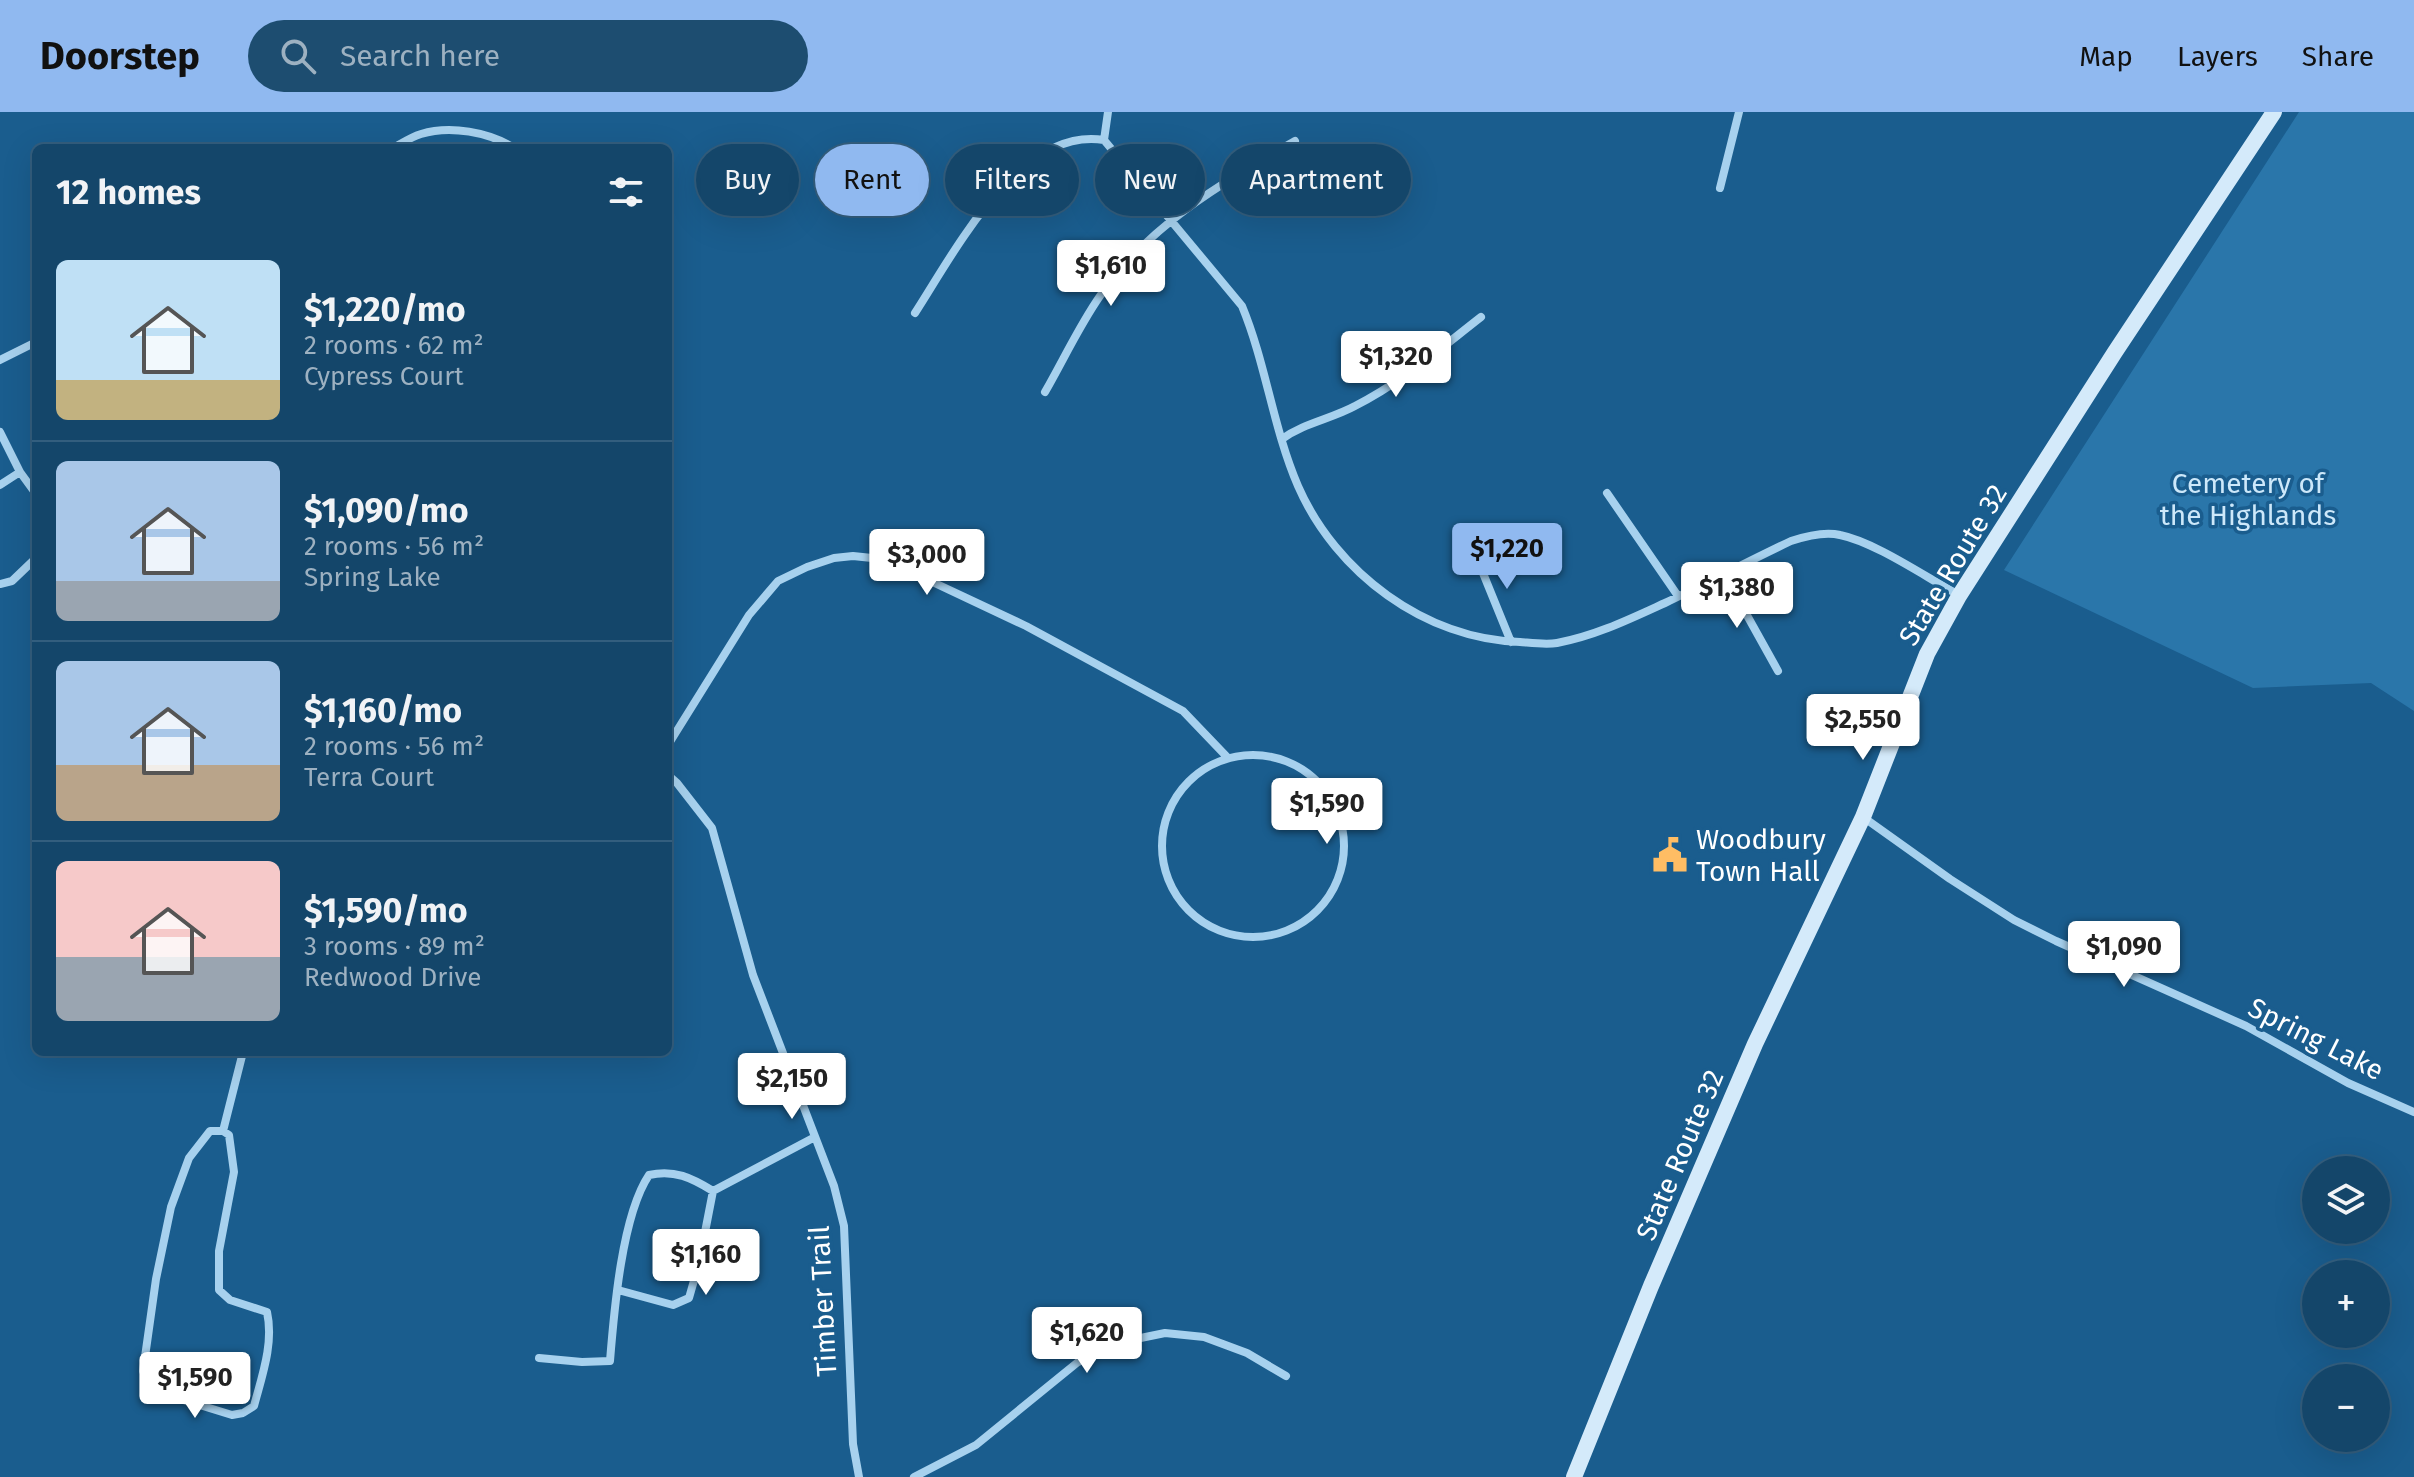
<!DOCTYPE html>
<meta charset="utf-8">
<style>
:root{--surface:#14466a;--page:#1d4d70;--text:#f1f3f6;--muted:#9db1c1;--line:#335e7e;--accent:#90b9f0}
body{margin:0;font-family:"Fira Sans",sans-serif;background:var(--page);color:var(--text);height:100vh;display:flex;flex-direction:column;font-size:30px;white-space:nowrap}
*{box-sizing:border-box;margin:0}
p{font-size:26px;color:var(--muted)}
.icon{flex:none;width:44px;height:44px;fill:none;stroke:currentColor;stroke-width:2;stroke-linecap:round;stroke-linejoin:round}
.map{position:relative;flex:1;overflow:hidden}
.sheet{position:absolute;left:32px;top:32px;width:640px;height:912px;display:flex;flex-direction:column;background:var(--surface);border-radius:12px;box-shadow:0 8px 32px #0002,0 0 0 2px var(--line)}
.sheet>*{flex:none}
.guide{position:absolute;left:696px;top:32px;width:760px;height:72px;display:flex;gap:16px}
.fabs{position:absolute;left:2302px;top:1044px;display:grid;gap:16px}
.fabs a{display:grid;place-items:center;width:88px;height:88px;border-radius:50%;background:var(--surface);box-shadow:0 8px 32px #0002,0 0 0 2px var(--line);font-size:40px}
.price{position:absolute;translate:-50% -68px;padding:0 18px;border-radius:8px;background:#fff;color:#222;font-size:26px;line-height:52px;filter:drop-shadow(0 2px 4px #0008)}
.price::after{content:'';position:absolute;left:50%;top:48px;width:24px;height:18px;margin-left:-12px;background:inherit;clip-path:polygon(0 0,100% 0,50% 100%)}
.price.selected{background:var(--accent);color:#111}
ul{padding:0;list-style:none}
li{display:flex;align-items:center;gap:24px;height:200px;padding:0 24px}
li+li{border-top:2px solid var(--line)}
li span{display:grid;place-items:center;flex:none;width:224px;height:160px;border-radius:12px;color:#555}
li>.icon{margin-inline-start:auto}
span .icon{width:96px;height:96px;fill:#fffc;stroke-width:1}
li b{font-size:34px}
h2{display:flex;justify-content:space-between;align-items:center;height:96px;padding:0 24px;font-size:34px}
.chip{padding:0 28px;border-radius:36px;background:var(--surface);box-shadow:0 8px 32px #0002,0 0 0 2px var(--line);font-size:28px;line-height:72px}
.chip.selected{background:var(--accent);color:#111}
header{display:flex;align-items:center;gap:48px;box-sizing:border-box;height:112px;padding:0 40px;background:var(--accent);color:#111}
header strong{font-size:38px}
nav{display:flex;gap:44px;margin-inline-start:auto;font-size:28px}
.search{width:560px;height:72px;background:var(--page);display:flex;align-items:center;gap:20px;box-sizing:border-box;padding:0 28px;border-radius:44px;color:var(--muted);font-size:30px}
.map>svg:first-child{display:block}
.green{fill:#2a76aa}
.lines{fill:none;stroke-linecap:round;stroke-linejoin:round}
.street{stroke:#a7d1ee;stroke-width:8}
.secondary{stroke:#d4eafa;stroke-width:16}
.labels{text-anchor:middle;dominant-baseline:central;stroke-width:7;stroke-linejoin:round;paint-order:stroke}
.park-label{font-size:28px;fill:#cde8fa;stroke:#1a5d8e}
.street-label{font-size:28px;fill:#fff;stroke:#1a5d8e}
.poi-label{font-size:28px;fill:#fff;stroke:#1a5d8e;text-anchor:start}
</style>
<header>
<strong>Doorstep</strong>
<div class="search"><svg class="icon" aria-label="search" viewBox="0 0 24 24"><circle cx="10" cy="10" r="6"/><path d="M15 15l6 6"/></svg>Search here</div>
<nav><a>Map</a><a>Layers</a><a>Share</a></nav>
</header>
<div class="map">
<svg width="2414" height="1365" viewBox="0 0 2414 1365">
<rect width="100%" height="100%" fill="#1a5d8e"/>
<path class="green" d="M2299,0H2414V599L2371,571L2253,576L2004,458Z"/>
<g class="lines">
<path class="street" d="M1104,28L1242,194C1266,252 1273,316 1298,374C1336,461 1425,527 1520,530C1532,531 1546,533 1557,531C1595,524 1630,507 1665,491C1707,471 1749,449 1791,429C1806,424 1824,419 1840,423C1875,430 1927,466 1959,483
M1104,28L1108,0
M393,36C402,31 411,25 421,22C450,13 489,20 514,36
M1720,76L1739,0
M915,201C954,141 1019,14 1104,28
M0,248L36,230
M1045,280C1063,249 1079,214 1100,184C1150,112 1221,72 1295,29
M0,320L20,360L36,382
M1282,327C1304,311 1331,307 1355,294C1401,271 1441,236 1481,205
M0,373L20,360
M1607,381L1678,484
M1474,439L1511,530
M1724,462L1778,559
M0,472L12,469L36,446
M668,633L749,503L778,469L807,455L834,446L853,444L872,446L907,458L1026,514L1183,599L1228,646
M1162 734a91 91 0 1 1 182 0a91 91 0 1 1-182 0Z
M668,663L677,671L712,716L753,863L834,1074L844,1114L853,1332L859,1365
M1863,705L1950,767L2014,808L2056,829L2246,914L2348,971L2414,1000
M210,1019H223L229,1023L234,1060L219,1139V1178L230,1188L267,1200C274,1231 262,1264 254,1294L243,1301L232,1303L151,1278L143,1259L156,1167L171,1095L189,1046Z
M223,1019L243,940
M618,1178L673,1193L689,1186L699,1151L713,1079
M539,1246L582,1250L610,1249C614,1199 622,1103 649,1063C674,1057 692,1066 713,1079L815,1025
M914,1365L976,1333L1078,1250L1121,1230L1165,1221L1204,1225L1247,1241L1286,1264"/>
<path class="secondary" d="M1574,1365L1651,1174L1755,932L1863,705L1927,542L1959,484L2115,240L2274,0"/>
</g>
<defs>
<g id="civic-bare" transform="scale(2.76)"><path d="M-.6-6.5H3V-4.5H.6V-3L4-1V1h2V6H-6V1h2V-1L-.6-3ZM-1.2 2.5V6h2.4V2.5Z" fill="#ffbd64" stroke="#1a5d8e" stroke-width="2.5" paint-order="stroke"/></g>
</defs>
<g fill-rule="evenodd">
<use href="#civic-bare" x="1670" y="743"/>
</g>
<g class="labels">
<g class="park-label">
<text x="2248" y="371">Cemetery of<tspan x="2248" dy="32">the Highlands</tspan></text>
</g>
<g class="street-label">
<text transform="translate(1953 453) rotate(-59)">State Route 32</text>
<text transform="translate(2316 927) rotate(27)">Spring Lake</text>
<text transform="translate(1680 1043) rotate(-67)">State Route 32</text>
<text transform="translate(823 1189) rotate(-93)">Timber Trail</text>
</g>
<g class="poi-label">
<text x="1696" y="727">Woodbury<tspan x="1696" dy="32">Town Hall</tspan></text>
</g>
</g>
</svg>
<div class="fabs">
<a><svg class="icon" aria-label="layers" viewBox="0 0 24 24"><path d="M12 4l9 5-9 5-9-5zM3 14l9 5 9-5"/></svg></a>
<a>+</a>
<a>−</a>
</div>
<b class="price" style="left:1111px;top:196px">$1,610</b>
<b class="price" style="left:1396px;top:287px">$1,320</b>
<b class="price selected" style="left:1507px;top:479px">$1,220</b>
<b class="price" style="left:927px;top:485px">$3,000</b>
<b class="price" style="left:1737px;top:518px">$1,380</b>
<b class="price" style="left:1863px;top:650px">$2,550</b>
<b class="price" style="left:1327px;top:734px">$1,590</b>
<b class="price" style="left:2124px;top:877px">$1,090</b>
<b class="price" style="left:792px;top:1009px">$2,150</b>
<b class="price" style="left:706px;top:1185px">$1,160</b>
<b class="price" style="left:1087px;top:1263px">$1,620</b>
<b class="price" style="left:195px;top:1308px">$1,590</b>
<div class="guide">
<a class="chip">Buy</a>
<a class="chip selected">Rent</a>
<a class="chip">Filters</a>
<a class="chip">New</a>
<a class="chip">Apartment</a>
</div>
<section class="sheet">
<h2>12 homes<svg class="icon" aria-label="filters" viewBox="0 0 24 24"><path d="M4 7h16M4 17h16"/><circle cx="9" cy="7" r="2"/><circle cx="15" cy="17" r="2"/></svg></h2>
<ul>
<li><span style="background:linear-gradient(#bfe0f5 75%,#c2b280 0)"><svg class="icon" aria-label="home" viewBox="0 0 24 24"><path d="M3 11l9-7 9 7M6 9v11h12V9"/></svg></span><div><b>$1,220/mo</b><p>2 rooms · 62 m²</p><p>Cypress Court</p></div></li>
<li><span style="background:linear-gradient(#a9c7e8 75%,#9aa5b1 0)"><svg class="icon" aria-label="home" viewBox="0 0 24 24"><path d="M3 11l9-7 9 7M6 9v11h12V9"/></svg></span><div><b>$1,090/mo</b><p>2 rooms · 56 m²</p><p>Spring Lake</p></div></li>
<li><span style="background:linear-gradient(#a9c7e8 65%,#b9a48a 0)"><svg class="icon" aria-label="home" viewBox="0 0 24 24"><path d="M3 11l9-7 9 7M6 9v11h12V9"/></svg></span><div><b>$1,160/mo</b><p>2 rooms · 56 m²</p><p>Terra Court</p></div></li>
<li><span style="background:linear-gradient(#f6c9c9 60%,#9aa5b1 0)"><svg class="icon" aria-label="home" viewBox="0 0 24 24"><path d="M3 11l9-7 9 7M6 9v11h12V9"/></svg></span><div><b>$1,590/mo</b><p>3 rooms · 89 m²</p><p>Redwood Drive</p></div></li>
</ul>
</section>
</div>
